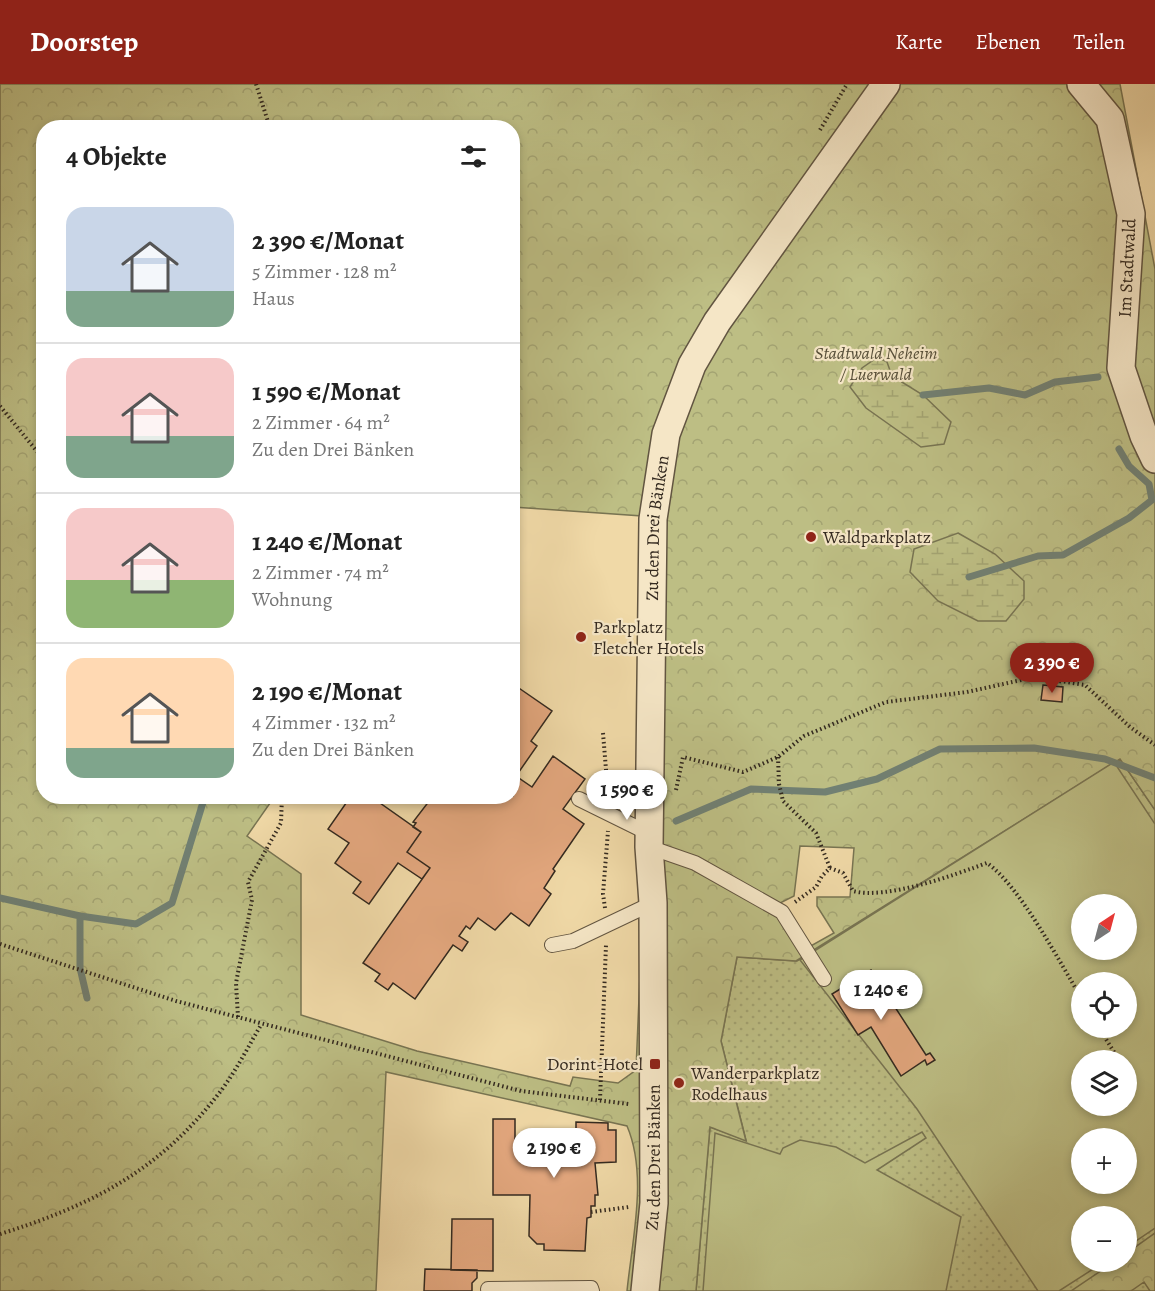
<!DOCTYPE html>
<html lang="de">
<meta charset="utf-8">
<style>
:root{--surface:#fff;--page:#f6f6f6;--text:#222;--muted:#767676;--line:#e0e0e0;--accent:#8f2418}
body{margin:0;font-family:Alegreya,serif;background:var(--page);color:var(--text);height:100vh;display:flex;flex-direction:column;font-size:22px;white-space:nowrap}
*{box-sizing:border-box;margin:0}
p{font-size:20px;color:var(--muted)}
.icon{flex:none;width:33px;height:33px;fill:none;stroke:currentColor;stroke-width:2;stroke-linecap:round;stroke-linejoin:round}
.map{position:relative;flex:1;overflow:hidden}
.drawer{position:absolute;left:36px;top:36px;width:484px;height:684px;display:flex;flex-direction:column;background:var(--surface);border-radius:24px;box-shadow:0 3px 9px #0003}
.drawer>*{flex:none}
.needle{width:39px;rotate:36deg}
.controls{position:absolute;left:1071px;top:810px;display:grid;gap:12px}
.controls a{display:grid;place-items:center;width:66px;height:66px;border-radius:50%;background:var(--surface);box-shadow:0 3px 9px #0003;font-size:30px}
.price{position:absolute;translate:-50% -51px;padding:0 14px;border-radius:21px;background:#fff;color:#222;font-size:20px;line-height:39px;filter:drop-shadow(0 2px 3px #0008)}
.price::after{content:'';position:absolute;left:50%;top:36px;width:18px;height:14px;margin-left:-9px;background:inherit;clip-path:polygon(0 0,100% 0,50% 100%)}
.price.current{background:var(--accent);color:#fff}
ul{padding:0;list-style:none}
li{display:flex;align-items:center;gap:18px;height:150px;padding:0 30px}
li+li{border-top:2px solid var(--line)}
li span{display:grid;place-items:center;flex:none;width:168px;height:120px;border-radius:18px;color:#555}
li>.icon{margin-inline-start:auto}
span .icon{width:72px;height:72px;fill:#fffc;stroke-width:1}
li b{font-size:26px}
h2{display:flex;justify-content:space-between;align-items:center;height:72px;padding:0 30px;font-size:26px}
header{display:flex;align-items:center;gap:36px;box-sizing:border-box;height:84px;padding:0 30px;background:var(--accent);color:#fff}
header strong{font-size:28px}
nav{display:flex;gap:33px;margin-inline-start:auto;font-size:21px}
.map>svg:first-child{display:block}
.grass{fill:url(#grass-dots);stroke:#787452;stroke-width:1.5;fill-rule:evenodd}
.forest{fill:url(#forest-crowns);stroke:#787452;stroke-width:1.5;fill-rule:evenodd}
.wetland{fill:url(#wetland-marsh);stroke:#787452;stroke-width:1.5}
.pitch{fill:#bdbe84;stroke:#787452;stroke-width:1.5;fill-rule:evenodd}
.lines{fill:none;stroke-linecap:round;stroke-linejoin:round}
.stream{stroke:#718073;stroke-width:7}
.building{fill:#e3a77e;stroke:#33291f;stroke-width:1.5}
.service-casing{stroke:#625541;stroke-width:16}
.minor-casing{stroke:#625541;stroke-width:30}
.path{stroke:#33291f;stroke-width:4;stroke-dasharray:1.5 3;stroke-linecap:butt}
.service{stroke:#f5e6c6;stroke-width:14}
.minor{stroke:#f5e6c6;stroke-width:27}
.poi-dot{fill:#8f2418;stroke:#f5e6c6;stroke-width:2}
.labels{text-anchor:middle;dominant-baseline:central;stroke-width:4.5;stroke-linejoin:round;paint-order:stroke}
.street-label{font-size:18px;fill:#33291f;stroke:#f5e6c6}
.park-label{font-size:18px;font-style:italic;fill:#564e38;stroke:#f5e6c6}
.poi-label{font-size:18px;fill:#33291f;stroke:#f5e6c6;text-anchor:start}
</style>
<header>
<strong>Doorstep</strong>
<nav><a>Karte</a><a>Ebenen</a><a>Teilen</a></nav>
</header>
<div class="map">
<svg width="1155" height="1207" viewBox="0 0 1155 1207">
<defs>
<pattern id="grass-dots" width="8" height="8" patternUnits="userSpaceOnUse" patternTransform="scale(1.5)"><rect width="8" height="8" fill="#bdbe84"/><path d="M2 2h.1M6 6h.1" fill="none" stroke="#a3a372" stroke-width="1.8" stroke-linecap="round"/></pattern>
<pattern id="forest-crowns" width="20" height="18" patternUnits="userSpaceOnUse" patternTransform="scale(1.5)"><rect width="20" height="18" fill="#bdbe84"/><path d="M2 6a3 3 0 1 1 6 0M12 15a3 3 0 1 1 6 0" fill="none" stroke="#a3a372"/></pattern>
<pattern id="wetland-marsh" width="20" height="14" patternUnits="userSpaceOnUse" patternTransform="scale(1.5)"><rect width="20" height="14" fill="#bdbe84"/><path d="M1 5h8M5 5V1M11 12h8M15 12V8" fill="none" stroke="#a3a372"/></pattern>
</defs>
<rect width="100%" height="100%" fill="#f0d9a7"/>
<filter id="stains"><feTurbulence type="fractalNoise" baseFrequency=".00333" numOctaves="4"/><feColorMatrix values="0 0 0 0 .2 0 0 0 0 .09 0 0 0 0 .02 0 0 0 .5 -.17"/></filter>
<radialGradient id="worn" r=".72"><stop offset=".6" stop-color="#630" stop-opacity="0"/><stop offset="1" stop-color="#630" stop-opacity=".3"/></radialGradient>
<path class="grass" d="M1120,675L1155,726V1207H696L710,1043L746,1056L721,957L737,873L797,877ZM1082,820H1126V866H1082ZM1082,898H1126V944H1082ZM1082,976H1126V1022H1082ZM1082,1054H1126V1100H1082ZM1082,1132H1126V1178H1082Z"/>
<path class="forest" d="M0,0H1120L1155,185V726L1120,675L796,877L737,873L721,957L746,1057L710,1043L696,1207H627C632,1156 648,1091 627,1042L386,988L376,1207H0ZM44,44H513V423L642,432V842L636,986L618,999L573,993L570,1002L417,967L301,931V790L247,752L275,712H44ZM800,762L854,764L850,813H817V822L834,849L809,863L780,819L794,812Z
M1155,1149V1207H1150L1144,1198L1131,1207H1071L1114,1178H1126L1127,1169Z"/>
<path class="wetland" d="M878,273L887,278L892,292L923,311L951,338L944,360L921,363L866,324L850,303L862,284Z
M958,449L995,470L1024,497V515L1006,537H978L938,517L910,488L914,465Z"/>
<path class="pitch" d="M1114,678L1155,740V1144L1127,1163L1126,1132H1082V1178H1104L1059,1207H1038L917,1025L800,876ZM1082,820H1126V866H1082ZM1082,898H1126V944H1082ZM1082,976H1126V1022H1082ZM1082,1054H1126V1100H1082Z
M922,1048L926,1054L877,1086L961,1133L946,1207H703L715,1049L780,1070L783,1064L800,1056L836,1063L865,1079Z"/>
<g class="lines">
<path class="stream" d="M923,311L989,304L1025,311L1055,298L1098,293
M969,493L1038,472L1063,471L1129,434L1152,416L1149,400L1129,382L1119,365
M676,737L751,705L825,708L877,695L940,665L1034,664L1105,675L1155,694
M0,814L80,832L136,840L172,819L205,712
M80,832V884L87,914"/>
</g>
<path class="building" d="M513,600L552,627L531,657L537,662L516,692L532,703L553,672L585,695L563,725L584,740L553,785L555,787L544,804L551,810L529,842L511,829L495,846L478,834L470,845L466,842L459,852L468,858L462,867L453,861L415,915L393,899L388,906L375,897L380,890L363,879L430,784L407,768L421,748L413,743L416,739L413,738L433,712H513Z
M1043,601L1063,603L1062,618L1041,616Z
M351,712H370L421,748L407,768L430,784L422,795L398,779L369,820L353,809L361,798L335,779L349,759L328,745Z
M871,886L926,971L930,969L935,976L927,981L925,976L901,992L871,943L858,951L832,910Z
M493,1035H515V1063H551V1047H576V1038L608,1039V1046H616V1078L595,1079L598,1111H595V1122H591V1133L587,1134L585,1167L544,1166V1160H537L529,1152L530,1111H493Z
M452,1135H493V1187L451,1186Z
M425,1185L477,1186V1194L472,1199V1207H424Z"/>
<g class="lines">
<g class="service-casing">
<path id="service" d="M579,715L650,750
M649,763L695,779L782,828L824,895
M552,861L573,857L653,819
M488,1205L591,1204L592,1207"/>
</g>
<g class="minor-casing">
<g id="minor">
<path d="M1081,0L1110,35L1131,130L1121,284L1144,352L1155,375"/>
<path id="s1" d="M645,1207L654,1119L653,819L649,763L653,435L666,350L692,281L717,238L886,0"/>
</g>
</g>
<path class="path" d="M256,0L270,44
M820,46L847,0
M0,322L44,376
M603,649L608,710
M778,673L779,700L783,717L816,749L830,784
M676,706L683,673L743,688L778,673L804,652L886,618L967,608L1035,593L1085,601L1130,643L1155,661
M795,818L816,803L822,792L830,784L843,789L853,807C886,816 954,791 987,779C1020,802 1060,879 1082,915
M605,824L603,810L608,747
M0,860L176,917L521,1007L629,1020
M238,933L236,899L252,816L248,798L281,739L282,712
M1099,944L1119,976
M1126,990L1135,1003
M600,1016L606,861
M591,1128L629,1123
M0,1150C93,1121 160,1086 220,1008C236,987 248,963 261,941"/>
<use href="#service" class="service"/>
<use href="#minor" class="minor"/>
</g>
<g class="poi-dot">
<circle cx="811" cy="453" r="6"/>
<circle cx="581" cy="553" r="6"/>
<rect x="649" y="974" width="12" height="12" rx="3"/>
<circle cx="679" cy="999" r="6"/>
</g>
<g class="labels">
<g class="street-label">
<text transform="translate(1127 184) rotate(-87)">Im Stadtwald</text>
<text stroke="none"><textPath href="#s1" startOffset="764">Zu den Drei Bänken</textPath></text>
<text stroke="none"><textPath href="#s1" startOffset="134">Zu den Drei Bänken</textPath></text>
</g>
<g class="park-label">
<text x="876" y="269">Stadtwald Neheim<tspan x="876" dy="21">/ Luerwald</tspan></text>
</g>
<g class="poi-label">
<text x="823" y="453">Waldparkplatz</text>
<text x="593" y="543">Parkplatz<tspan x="593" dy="21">Fletcher Hotels</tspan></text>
<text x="643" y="980" text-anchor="end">Dorint-Hotel</text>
<text x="691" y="989">Wanderparkplatz<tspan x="691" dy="21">Rodelhaus</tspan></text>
</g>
</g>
<rect width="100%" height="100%" filter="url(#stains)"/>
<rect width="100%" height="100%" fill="url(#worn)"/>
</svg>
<div class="controls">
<a><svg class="needle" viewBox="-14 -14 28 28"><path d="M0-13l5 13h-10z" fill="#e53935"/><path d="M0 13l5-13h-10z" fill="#767676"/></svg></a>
<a><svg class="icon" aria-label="locate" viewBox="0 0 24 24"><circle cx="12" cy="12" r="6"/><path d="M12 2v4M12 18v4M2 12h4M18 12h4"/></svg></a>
<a><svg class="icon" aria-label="layers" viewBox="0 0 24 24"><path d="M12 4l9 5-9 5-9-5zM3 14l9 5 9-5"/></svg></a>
<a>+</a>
<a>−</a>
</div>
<b class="price current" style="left:1052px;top:610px">2 390 €</b>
<b class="price" style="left:627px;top:737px">1 590 €</b>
<b class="price" style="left:881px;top:937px">1 240 €</b>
<b class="price" style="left:554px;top:1095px">2 190 €</b>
<section class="drawer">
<h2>4 Objekte<svg class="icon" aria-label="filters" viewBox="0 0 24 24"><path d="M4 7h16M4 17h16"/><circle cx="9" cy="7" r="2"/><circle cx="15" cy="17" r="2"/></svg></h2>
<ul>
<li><span style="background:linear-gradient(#c9d6e8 70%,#7fa58c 0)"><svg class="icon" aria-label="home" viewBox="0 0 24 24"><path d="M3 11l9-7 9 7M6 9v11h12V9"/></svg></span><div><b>2 390 €/Monat</b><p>5 Zimmer · 128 m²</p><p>Haus</p></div></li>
<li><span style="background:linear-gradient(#f6c9c9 65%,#7fa58c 0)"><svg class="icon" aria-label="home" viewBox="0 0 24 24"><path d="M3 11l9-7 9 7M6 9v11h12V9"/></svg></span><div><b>1 590 €/Monat</b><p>2 Zimmer · 64 m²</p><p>Zu den Drei Bänken</p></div></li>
<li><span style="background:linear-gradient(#f6c9c9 60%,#8fb573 0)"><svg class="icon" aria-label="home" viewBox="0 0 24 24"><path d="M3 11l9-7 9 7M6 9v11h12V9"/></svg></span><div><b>1 240 €/Monat</b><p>2 Zimmer · 74 m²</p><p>Wohnung</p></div></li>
<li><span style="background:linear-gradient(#ffd9b3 75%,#7fa58c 0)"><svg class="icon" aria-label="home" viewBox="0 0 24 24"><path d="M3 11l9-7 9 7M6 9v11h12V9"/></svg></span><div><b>2 190 €/Monat</b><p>4 Zimmer · 132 m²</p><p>Zu den Drei Bänken</p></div></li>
</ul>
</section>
</div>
